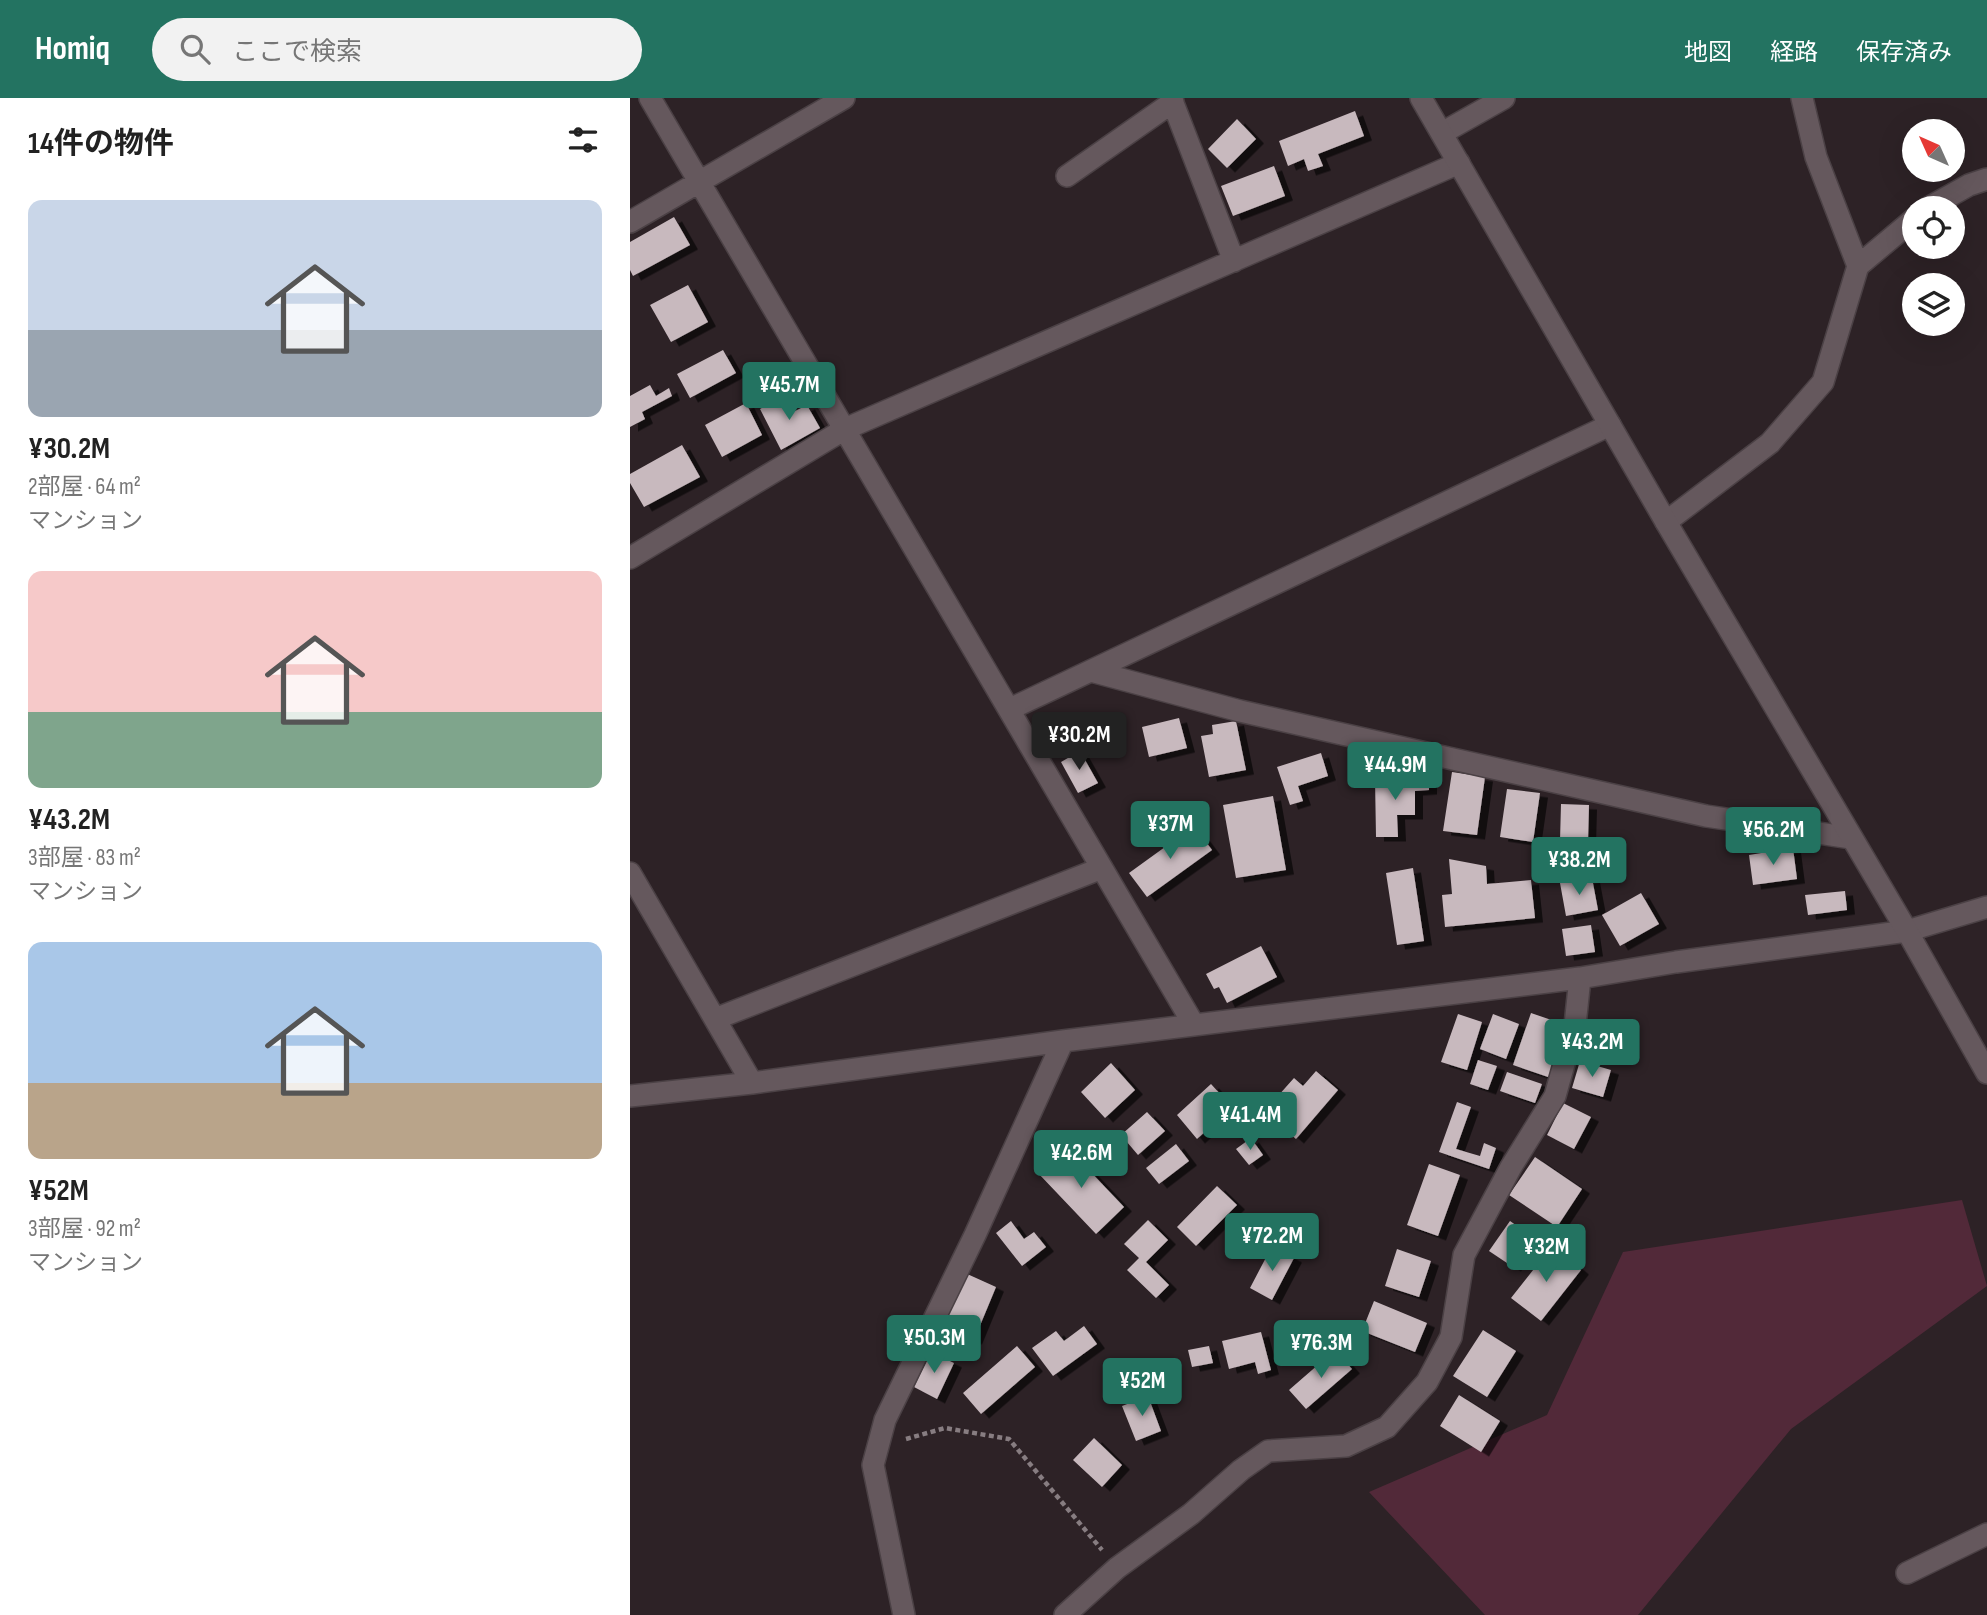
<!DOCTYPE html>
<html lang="ja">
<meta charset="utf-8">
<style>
:root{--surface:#fff;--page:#f2f2f2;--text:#222;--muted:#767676;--accent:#237361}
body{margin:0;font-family:"Sofia Sans Condensed","Noto Sans JP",sans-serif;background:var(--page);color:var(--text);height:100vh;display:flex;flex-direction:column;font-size:26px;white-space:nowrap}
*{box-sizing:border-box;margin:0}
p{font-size:23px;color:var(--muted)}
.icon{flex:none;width:38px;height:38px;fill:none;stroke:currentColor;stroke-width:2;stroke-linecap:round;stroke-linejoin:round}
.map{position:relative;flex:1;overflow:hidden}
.drawer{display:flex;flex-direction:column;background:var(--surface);width:630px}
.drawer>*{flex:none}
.needle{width:46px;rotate:315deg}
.controls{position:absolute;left:1272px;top:21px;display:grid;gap:14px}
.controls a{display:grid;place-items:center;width:63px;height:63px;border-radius:50%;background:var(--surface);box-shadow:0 7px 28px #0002;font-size:35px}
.price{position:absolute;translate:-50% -60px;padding:0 16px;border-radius:7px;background:var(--accent);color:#fff;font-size:23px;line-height:46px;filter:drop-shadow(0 2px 4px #0008)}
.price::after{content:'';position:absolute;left:50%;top:42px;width:21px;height:16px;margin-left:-10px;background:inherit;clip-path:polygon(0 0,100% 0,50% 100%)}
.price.active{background:#222;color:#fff}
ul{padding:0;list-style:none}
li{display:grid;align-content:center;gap:14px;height:371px;padding:0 28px}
li span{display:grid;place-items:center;height:217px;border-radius:14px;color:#555}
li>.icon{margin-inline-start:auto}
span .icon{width:126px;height:126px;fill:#fffc;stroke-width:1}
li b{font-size:30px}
h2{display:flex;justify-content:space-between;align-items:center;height:84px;padding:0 28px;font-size:30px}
header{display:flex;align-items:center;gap:42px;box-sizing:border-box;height:98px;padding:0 35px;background:var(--accent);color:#fff}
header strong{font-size:33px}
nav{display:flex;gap:38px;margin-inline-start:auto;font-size:24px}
.search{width:490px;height:63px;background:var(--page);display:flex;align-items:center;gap:18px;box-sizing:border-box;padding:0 24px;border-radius:38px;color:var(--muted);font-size:26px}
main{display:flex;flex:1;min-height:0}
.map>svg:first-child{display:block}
.green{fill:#522939}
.building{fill:#c8b9be;filter:url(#shadow)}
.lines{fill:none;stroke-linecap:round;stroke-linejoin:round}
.minor-casing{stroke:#4b4145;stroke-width:24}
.tertiary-casing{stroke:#4b4145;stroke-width:24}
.path{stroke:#877d81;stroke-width:4.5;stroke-dasharray:5 3.5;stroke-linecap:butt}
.minor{stroke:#65585d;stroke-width:21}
.tertiary{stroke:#65585d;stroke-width:21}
</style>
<header>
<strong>Homiq</strong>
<div class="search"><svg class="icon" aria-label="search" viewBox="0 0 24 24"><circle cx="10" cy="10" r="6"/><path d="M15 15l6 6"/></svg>ここで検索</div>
<nav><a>地図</a><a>経路</a><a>保存済み</a></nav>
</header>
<main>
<section class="drawer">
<h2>14件の物件<svg class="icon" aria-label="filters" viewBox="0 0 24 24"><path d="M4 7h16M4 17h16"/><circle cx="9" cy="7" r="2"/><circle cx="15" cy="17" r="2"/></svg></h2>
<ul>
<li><span style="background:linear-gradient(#c9d6e8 60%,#9aa5b1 0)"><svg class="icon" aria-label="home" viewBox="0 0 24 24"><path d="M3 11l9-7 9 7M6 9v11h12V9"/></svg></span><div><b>¥30.2M</b><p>2部屋 · 64 m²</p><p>マンション</p></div></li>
<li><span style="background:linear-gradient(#f6c9c9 65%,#7fa58c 0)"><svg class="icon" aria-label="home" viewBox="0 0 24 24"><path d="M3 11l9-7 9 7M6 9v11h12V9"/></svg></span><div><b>¥43.2M</b><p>3部屋 · 83 m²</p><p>マンション</p></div></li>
<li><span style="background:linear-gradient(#a9c7e8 65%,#b9a48a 0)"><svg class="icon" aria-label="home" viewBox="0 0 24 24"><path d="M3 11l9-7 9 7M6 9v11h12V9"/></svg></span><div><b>¥52M</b><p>3部屋 · 92 m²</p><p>マンション</p></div></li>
</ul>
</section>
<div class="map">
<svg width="1357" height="1517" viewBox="0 0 1357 1517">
<defs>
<filter id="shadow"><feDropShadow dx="8" dy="4.5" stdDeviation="0" flood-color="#0009"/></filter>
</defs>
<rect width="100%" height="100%" fill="#2d2226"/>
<path class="green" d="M1332,1102L1357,1188L1161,1331L1008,1517H855L739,1394L917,1317L993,1154Z"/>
<path class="building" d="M725,13L734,38L688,56L693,68L678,73L674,61L658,68L649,43Z
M607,21L626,41L597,70L578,51Z
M644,68L655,98L603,118L591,88Z
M44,119L60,147L3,178L0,172V144Z
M58,187L78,224L41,244L20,207Z
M93,252L106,275L60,300L47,276Z
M20,287L26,298L39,290L42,298L12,314L15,321L0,329V298Z
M152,298L161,315L177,307L190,330L151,352L130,311Z
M116,305L132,337L92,359L75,327Z
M52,347L70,379L14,409L0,385V376Z
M549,620L557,650L519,659L512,629Z
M606,623L616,672L579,679L571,638L583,636L582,627Z
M450,653L468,685L448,695L431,664Z
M691,655L698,678L668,688L673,703L660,707L647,669Z
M822,674L855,679L847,737L813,733Z
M799,680V692L785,693V717H767L768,739H746L745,681Z
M877,691L910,695L903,744L870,739Z
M643,698L656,772L606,780L593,707Z
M931,706L959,707L958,743H930Z
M564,728L582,752L517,799L499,775Z
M1163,750L1167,781L1123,787L1119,757Z
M819,761L856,768L857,786L901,782L905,820L815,829L812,797L822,796Z
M783,770L794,843L767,847L756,775Z
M962,780L968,812L936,818L930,785Z
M1215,793L1217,812L1178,817L1175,797Z
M1011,795L1029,826L990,848L972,817Z
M961,827L965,854L936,858L932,831Z
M631,848L647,879L597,905L589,889L584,891L576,876Z
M901,915L939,928L921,980L883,967Z
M828,916L852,924L837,972L811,964Z
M863,916L889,926L876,961L850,951Z
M848,962L867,968L858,992L840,986Z
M950,963L981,972L973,999L942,990Z
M481,965L505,992L475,1020L451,994Z
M686,973L708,992L666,1041L644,1022L649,1016L639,1008L664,980L673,988Z
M877,974L912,986L905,1005L870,993Z
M581,986L602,1009L567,1041L547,1017Z
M827,1004L841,1009L826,1051L850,1058L854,1045L866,1050L859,1071L809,1054Z
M933,1005L961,1019L944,1051L917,1037Z
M517,1014L535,1033L508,1057L491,1037Z
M621,1040L633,1057L619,1067L606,1051Z
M546,1046L559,1063L529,1086L516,1070Z
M436,1048L494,1109L466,1136L408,1075Z
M905,1059L952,1091L927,1129L879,1097Z
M799,1066L830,1077L808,1138L777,1127Z
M587,1088L607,1107L566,1148L547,1129Z
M518,1122L538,1142L516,1164L539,1187L526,1200L497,1172L509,1160L494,1146Z
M381,1123L394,1141L404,1134L416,1149L392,1168L366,1135Z
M880,1123L903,1139L883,1169L859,1153Z
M642,1148L664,1160L642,1202L620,1190Z
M922,1148L951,1172L911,1223L881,1200Z
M767,1151L801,1163L789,1199L755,1188Z
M335,1175L366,1189L344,1242L312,1229Z
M744,1203L797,1225L785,1254L732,1233Z
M454,1228L467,1246L423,1278L402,1250L426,1233L434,1243Z
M853,1232L886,1253L857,1299L823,1278Z
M631,1234L641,1272L628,1276L625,1264L599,1271L592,1243Z
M387,1248L405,1269L351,1316L333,1295Z
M579,1248L583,1265L562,1269L558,1252Z
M705,1252L722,1271L676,1311L659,1292Z
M301,1254L324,1265L307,1301L284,1289Z
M829,1297L870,1323L851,1354L810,1328Z
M518,1298L531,1333L506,1343L492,1308Z
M464,1340L492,1367L472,1389L443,1362Z"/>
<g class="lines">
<g class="minor-casing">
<path id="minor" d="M20,0L564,927
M541,0L604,163
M1172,0L1186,59L1228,168
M812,35L874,0
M437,78L543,4
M1298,110L1339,87L1357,81
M0,124L214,0
M1036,424L1140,345L1193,284L1228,168L1284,121
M0,460L215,331L829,65
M461,573L610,613L1076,718L1221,740
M380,611L980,327
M0,775L122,985
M85,921L472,770
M0,998L122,985L433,943L950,880L1046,864L1277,833L1357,809
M1277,1475L1357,1436
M274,1517L243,1367L255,1322L345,1137L433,943
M435,1517L487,1470L561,1416L611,1372L638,1353L716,1348L757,1329L797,1284L821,1239L834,1157L881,1069L925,998L945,927L950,880"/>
</g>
<g class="tertiary-casing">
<path id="tertiary" d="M791,0L1036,424L1277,833L1357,975"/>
</g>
<path class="path" d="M276,1341L315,1330L379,1341L472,1452"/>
<use href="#minor" class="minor"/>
<use href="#tertiary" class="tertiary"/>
</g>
</svg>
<div class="controls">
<a><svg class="needle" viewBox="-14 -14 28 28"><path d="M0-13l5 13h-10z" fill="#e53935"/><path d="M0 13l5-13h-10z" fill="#767676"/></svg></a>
<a><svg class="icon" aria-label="locate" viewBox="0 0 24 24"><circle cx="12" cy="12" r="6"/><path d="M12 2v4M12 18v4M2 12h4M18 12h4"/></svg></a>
<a><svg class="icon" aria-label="layers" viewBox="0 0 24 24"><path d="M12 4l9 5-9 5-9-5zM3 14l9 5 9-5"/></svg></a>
</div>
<b class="price" style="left:159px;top:324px">¥45.7M</b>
<b class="price active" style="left:449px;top:674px">¥30.2M</b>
<b class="price" style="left:765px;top:704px">¥44.9M</b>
<b class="price" style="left:540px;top:763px">¥37M</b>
<b class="price" style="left:1143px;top:769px">¥56.2M</b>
<b class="price" style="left:949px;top:799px">¥38.2M</b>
<b class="price" style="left:962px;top:981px">¥43.2M</b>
<b class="price" style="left:620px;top:1054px">¥41.4M</b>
<b class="price" style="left:451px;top:1092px">¥42.6M</b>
<b class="price" style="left:642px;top:1175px">¥72.2M</b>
<b class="price" style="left:916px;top:1186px">¥32M</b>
<b class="price" style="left:304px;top:1277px">¥50.3M</b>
<b class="price" style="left:691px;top:1282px">¥76.3M</b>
<b class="price" style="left:512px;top:1320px">¥52M</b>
</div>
</main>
